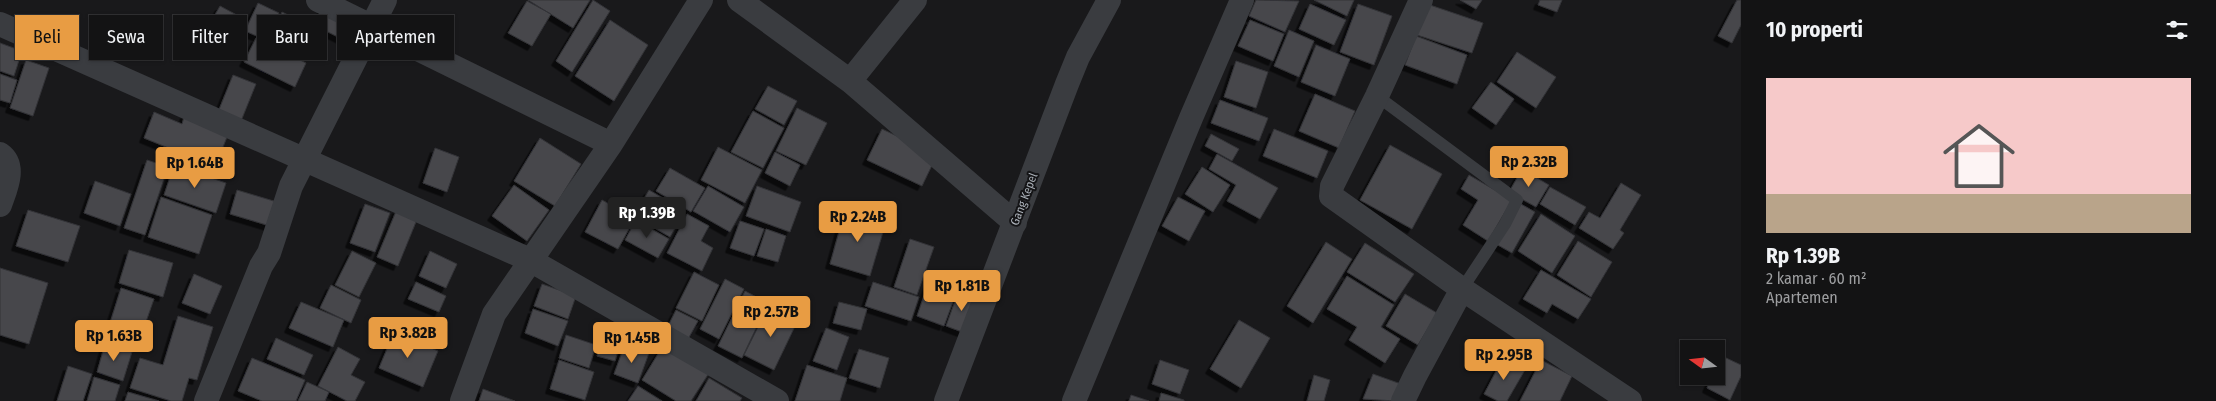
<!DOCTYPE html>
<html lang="id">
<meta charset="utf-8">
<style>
:root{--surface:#131314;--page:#1c1c1d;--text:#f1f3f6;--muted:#9d9ea0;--line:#323234;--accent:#e89c43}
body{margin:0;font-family:"Fira Sans Condensed",sans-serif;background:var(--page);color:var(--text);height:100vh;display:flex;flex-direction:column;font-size:19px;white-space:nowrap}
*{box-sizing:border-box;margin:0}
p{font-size:16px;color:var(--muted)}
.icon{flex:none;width:28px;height:28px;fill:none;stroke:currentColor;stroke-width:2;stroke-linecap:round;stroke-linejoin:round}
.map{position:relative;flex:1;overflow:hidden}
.details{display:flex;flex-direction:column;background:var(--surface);width:475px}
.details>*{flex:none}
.banner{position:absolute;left:15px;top:15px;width:475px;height:45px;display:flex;gap:10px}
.needle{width:32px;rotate:285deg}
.buttons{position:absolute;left:1680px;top:340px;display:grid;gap:10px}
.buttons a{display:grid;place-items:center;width:45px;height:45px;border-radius:0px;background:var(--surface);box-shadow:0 1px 4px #0004,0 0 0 1px var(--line);font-size:25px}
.price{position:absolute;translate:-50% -42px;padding:0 11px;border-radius:5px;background:var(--accent);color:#111;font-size:16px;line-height:32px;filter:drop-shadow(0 1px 2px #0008)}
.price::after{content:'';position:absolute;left:50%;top:30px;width:15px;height:11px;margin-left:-8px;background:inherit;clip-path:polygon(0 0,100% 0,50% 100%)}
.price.on{background:#222;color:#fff}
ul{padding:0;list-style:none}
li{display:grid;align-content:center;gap:10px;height:265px;padding:0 25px}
li span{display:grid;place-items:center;height:155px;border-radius:0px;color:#555}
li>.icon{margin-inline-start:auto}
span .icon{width:90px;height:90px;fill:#fffc;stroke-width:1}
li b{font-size:21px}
h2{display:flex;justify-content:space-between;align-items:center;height:60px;padding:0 25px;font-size:21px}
.pill{padding:0 18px;border-radius:0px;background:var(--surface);box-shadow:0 1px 4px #0004,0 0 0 1px var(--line);font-size:18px;line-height:45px}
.pill.on{background:var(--accent);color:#111}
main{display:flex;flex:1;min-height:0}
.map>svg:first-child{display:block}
.building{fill:#46474b;stroke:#333337;filter:url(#shadow)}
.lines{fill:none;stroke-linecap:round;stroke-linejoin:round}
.lane{stroke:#3a3c40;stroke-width:12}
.street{stroke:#3a3c40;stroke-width:24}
.labels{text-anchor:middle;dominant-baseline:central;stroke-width:4;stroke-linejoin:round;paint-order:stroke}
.street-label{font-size:12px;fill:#acb2ba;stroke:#141416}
</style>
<main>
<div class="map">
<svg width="1741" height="401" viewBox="0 0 1741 401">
<defs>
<filter id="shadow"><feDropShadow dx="-4.5" dy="4.5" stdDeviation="0" flood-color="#0009"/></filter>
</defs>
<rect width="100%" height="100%" fill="#19191b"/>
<path class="building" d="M528,0H590L573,28Z
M593,0L610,11L572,72L556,61Z
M1256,0L1299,1L1285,32L1249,16Z
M1314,0H1354L1347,16Z
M1460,0H1482L1476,9Z
M1540,0H1562L1557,12L1538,5Z
M1737,0H1741V25L1732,43L1718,36Z
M527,1L551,14L532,46L508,33Z
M258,3L279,13L266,40L245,31Z
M1424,3L1483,23L1472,53L1414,34Z
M1310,4L1346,20L1334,45L1299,29Z
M1358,4L1392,16L1374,65L1340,52Z
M324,5L352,19L342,39L314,25Z
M220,6L248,21L237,42L208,27Z
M282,12L292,17L281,43L270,39Z
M610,20L648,45L614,101L575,76Z
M1250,20L1284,34L1273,61L1238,46Z
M1289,30L1314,41L1299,77L1274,66Z
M1416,36L1467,55L1457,84L1405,65Z
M256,38L306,63L295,87L244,62Z
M0,43L22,51L14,76L0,71Z
M1316,45L1350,59L1335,96L1301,82Z
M1517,52L1556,77L1536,108L1497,82Z
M26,60L49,68L33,116L10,108Z
M1236,61L1268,72L1256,108L1224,97Z
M0,74L17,80L10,103L0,100Z
M233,75L256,84L241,121L218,112Z
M1491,82L1514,99L1496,125L1472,108Z
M768,86L797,101L784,125L755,109Z
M1315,94L1355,111L1339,148L1299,131Z
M1220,100L1268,118L1259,141L1211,123Z
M797,108L827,123L806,165L776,151Z
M753,111L784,128L763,168L731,152Z
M154,112L182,124L185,114L229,132L215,167L144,138Z
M882,129L937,155L922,186L867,160Z
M1274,129L1328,151L1317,178L1263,156Z
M1211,134L1239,149L1232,161L1205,146Z
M540,138L581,164L555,206L514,181Z
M1390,145L1442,174L1412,229L1360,200Z
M718,147L762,170L745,203L701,180Z
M435,148L459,157L447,192L423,183Z
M775,152L800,165L790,186L765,173Z
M1217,154L1278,188L1260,219L1227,201L1236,185L1209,169Z
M147,160L168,167L145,235L124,228Z
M174,165L226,183L216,213L164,195Z
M1202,167L1230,185L1213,212L1185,194Z
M670,168L705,188L691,212L656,191Z
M1522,169L1549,185L1536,207L1509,192Z
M1469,175L1512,200L1488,241L1463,225L1478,200L1461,189Z
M95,181L131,194L120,226L84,213Z
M1621,183L1641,195L1620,230L1624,233L1613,249L1579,228L1589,212L1600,218Z
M514,185L549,210L527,241L492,216Z
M708,186L744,207L730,232L693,211Z
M757,186L801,202L790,232L746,216Z
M1550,187L1586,207L1575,225L1540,204Z
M237,190L277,202L270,226L230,214Z
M649,190L685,211L670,237L634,216Z
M161,197L212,215L199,254L148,237Z
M1178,197L1205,211L1189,241L1162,226Z
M602,200L635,218L618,249L585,232Z
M1519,203L1535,212L1512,253L1496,244Z
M365,204L390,213L375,252L350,243Z
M397,209L418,217L398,266L377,257Z
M28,210L80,226L68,262L16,246Z
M845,210L886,222L870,276L830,264Z
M687,214L709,226L701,241L713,248L702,271L667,253Z
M1541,214L1575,236L1552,273L1518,251Z
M636,220L669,239L658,258L625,240Z
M740,221L764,229L754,256L730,248Z
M766,229L786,236L778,262L757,256Z
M910,239L934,247L917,295L894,287Z
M1578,241L1612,262L1591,297L1557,275Z
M1326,242L1352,259L1313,323L1287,306Z
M1365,243L1414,274L1395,302L1347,272Z
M129,250L173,263L163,297L119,283Z
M352,251L376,263L359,297L335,285Z
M430,251L457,264L446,288L419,276Z
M0,268L48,283L29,344L0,335Z
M1541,270L1591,299L1578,319L1552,304L1547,313L1523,299Z
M694,272L719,285L702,321L676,308Z
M194,274L222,286L210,314L182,303Z
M1347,276L1394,305L1381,327L1400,339L1385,363L1349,340L1357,327L1327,309Z
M725,279L744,289L719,339L700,329Z
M929,281L957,291L944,326L917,316Z
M416,282L446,296L439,312L408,299Z
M873,282L919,297L911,321L865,306Z
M542,284L576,296L568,319L534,306Z
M331,285L361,300L351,323L320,308Z
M121,288L154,299L141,336L109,326Z
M959,290L978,298L965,333L946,326Z
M745,291L768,303L742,358L718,346Z
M1405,294L1437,313L1418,345L1386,326Z
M301,302L344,320L333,347L289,328Z
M839,302L867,309L861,330L833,323Z
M769,305L798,320L774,370L744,355Z
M533,309L568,321L558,346L525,333Z
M676,310L698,321L687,341L666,330Z
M178,316L213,327L197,380L189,378L182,401H171L130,388L140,358L163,365Z
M1239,320L1270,338L1241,388L1210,369Z
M606,325L624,330L615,361L597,356Z
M826,328L849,337L837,370L813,361Z
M394,332L438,351L423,387L379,368Z
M566,335L596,345L589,368L559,358Z
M276,338L313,355L304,375L267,359Z
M105,344L132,352L123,381L97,372Z
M625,344L649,353L638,383L614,374Z
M664,344L709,373L691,401H676L642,380Z
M338,347L360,359L351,375L365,382L355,401H347L318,386Z
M859,349L889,358L880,388L849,378Z
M1722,356L1741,365V376L1730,400L1707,388L1712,376H1716V368Z
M252,358L305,380L296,401H262L238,391Z
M1503,358L1525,370L1507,401H1498L1484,394Z
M559,360L594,372L585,400L550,389Z
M1160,360L1189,370L1180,394L1152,384Z
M1541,360L1572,376L1560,401H1520Z
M807,365L847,378L840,401H795Z
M68,366L92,374L83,401H57Z
M1373,374L1401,384L1395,401L1363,399Z
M1314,375L1330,380L1324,401H1307Z
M94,377L120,385L115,401H87Z
M709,378L742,398L740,401H696Z
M307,382L329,392L325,401H298Z
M638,386L662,401H628Z
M483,389L515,401H479Z
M128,392L159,401H125Z
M1161,393L1184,400V401H1159Z
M1131,395L1149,401H1129Z"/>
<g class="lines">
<path class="lane" d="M1377,96L1517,200L1505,224L1462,289"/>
<path class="street" d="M318,0L611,144
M739,0L850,81L1015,223
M1421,0L1377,96L1332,186L1331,196L1462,289L1630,401
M0,24L530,260L777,401
M850,81L915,0
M0,154C17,166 5,190 0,205
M206,401L261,266L269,253L291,186L385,0
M462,401L494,314L611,144L701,0
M946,401L1067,84L1078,57L1109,0
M1074,401L1191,118L1242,0
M1403,401L1415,376L1462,289"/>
</g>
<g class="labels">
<g class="street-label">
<text transform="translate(1024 199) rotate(-69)">Gang Kepel</text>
</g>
</g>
</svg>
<div class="buttons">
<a><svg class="needle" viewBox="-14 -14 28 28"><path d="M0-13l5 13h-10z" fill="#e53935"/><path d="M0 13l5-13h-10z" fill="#9d9ea0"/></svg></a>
</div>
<b class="price" style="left:1529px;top:188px">Rp 2.32B</b>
<b class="price" style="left:195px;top:189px">Rp 1.64B</b>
<b class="price on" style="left:647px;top:239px">Rp 1.39B</b>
<b class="price" style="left:858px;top:243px">Rp 2.24B</b>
<b class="price" style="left:962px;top:312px">Rp 1.81B</b>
<b class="price" style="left:771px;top:338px">Rp 2.57B</b>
<b class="price" style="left:408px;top:359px">Rp 3.82B</b>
<b class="price" style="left:114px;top:362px">Rp 1.63B</b>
<b class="price" style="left:632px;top:364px">Rp 1.45B</b>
<b class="price" style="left:1504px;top:381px">Rp 2.95B</b>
<div class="banner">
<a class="pill on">Beli</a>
<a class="pill">Sewa</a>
<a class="pill">Filter</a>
<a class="pill">Baru</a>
<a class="pill">Apartemen</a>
</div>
</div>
<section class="details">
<h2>10 properti<svg class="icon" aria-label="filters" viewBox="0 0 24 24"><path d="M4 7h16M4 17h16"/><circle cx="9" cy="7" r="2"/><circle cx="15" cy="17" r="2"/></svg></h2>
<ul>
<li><span style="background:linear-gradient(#f6c9c9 75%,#b9a48a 0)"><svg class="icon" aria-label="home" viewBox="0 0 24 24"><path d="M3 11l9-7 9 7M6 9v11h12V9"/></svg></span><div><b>Rp 1.39B</b><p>2 kamar · 60 m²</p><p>Apartemen</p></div></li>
</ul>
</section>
</main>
